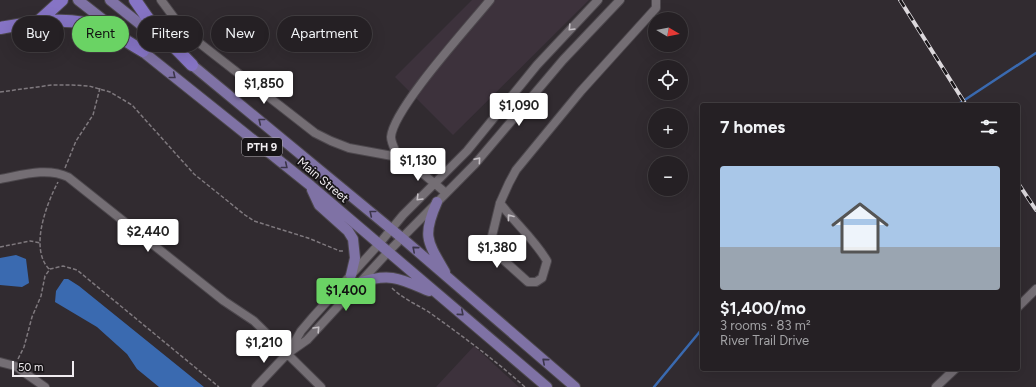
<!DOCTYPE html>
<meta charset="utf-8">
<style>
:root{--surface:#252024;--page:#2d282c;--text:#f1f3f6;--muted:#a3a3a6;--line:#423e41;--accent:#6ad364}
body{margin:0;font-family:Figtree,sans-serif;background:var(--page);color:var(--text);height:100vh;display:flex;flex-direction:column;font-size:15px;white-space:nowrap}
*{box-sizing:border-box;margin:0}
p{font-size:13px;color:var(--muted)}
.icon{flex:none;width:22px;height:22px;fill:none;stroke:currentColor;stroke-width:2;stroke-linecap:round;stroke-linejoin:round}
.map{position:relative;flex:1;overflow:hidden}
.details{position:absolute;left:700px;top:103px;width:320px;height:268px;display:flex;flex-direction:column;background:var(--surface);border-radius:4px;box-shadow:0 4px 16px #0002,0 0 0 1px var(--line)}
.details>*{flex:none}
.banner{position:absolute;left:12px;top:16px;width:380px;height:36px;display:flex;gap:8px}
.needle{width:26px;rotate:100deg}
.controls{position:absolute;left:648px;top:12px;display:grid;gap:8px}
.controls a{display:grid;place-items:center;width:40px;height:40px;border-radius:50%;background:var(--surface);box-shadow:0 4px 16px #0002,0 0 0 1px var(--line);font-size:20px}
.scale{position:absolute;left:12px;bottom:10px;width:62px;box-sizing:border-box;padding-left:4px;border:2px solid #f0ecf0;border-top:0;font-size:11px;line-height:14px;white-space:nowrap;color:#f0ecf0;-webkit-text-stroke:3px #171417;paint-order:stroke}
.price{position:absolute;translate:-50% -34px;padding:0 9px;border-radius:4px;background:#fff;color:#222;font-size:13px;line-height:26px;filter:drop-shadow(0 1px 2px #0008)}
.price::after{content:'';position:absolute;left:50%;top:24px;width:12px;height:9px;margin-left:-6px;background:inherit;clip-path:polygon(0 0,100% 0,50% 100%)}
.price.on{background:var(--accent);color:#111}
ul{padding:0;list-style:none}
li{display:grid;align-content:center;gap:8px;height:212px;padding:0 20px}
li span{display:grid;place-items:center;height:124px;border-radius:4px;color:#555}
li>.icon{margin-inline-start:auto}
span .icon{width:72px;height:72px;fill:#fffc;stroke-width:1}
li b{font-size:17px}
h2{display:flex;justify-content:space-between;align-items:center;height:48px;padding:0 20px;font-size:17px}
.chip{padding:0 14px;border-radius:18px;background:var(--surface);box-shadow:0 4px 16px #0002,0 0 0 1px var(--line);font-size:14px;line-height:36px}
.chip.on{background:var(--accent);color:#111}
.map>svg:first-child{display:block}
.built{fill:#3d323c}
.water{fill:#3a6ab0}
.lines{fill:none;stroke-linecap:round;stroke-linejoin:round}
.stream{stroke:#3a6ab0;stroke-width:2.5}
.minor-casing{stroke:#4c474c;stroke-width:10}
.major-casing{stroke:#4c474c;stroke-width:12}
.highway-casing{stroke:#4c474c;stroke-width:14}
.path{stroke:#7f797e;stroke-width:1.5;stroke-dasharray:4 2;stroke-linecap:butt}
.minor{stroke:#746e74;stroke-width:8}
.major{stroke:#7f72a5;stroke-width:10}
.highway{stroke:#8674c5;stroke-width:12}
.rail-casing{stroke:#dcd8dc;stroke-width:4}
.rail{stroke:#171417;stroke-width:2.5;stroke-dasharray:8;stroke-linecap:butt}
.oneway{stroke:#c5c0c5}
.oneway2{stroke:#3b3549}
.labels{text-anchor:middle;dominant-baseline:central;stroke-width:3.5;stroke-linejoin:round;paint-order:stroke}
.shield{fill:#171417;stroke:#afabaf;stroke-width:1}
.shield-label{font-size:11px;font-weight:bold;fill:#f0ecf0}
.street-label{font-size:12px;fill:#f0ecf0;stroke:#171417}
</style>
<div class="map">
<svg width="1036" height="387" viewBox="0 0 1036 387">
<rect width="100%" height="100%" fill="#312b30"/>
<path class="built" d="M472,0H589L453,135L395,77Z
M474,346L519,387H436Z"/>
<path class="water" d="M16,255L26,259L29,283L22,287L0,285V258Z
M64,279H68L79,286L204,387H159L137,369L127,354L97,327L55,302L56,291Z"/>
<g class="lines">
<path class="stream" d="M957,105L1036,53
M654,387L702,329"/>
<g class="minor-casing">
<path id="minor" d="M161,0L184,31L315,133L331,141L349,148L398,157L410,163L446,193
M398,157C396,152 391,143 391,137C393,109 469,26 490,0
M0,179C22,175 47,167 68,177L224,301L254,321L321,387
M500,203C515,223 535,240 547,261L542,278L536,282H528L498,255L492,247V236L500,203L509,183L516,170L581,91L656,8V0
M1018,307L1036,289
M290,350L301,331L312,318L379,244L403,215L467,151L537,65L598,0
M0,362L15,366L45,387
M256,387L287,354L307,340L388,252L475,164L563,60L620,0
M936,387L955,369"/>
</g>
<g class="major-casing">
<path id="major" d="M78,0L119,32
M110,0L165,44
M137,47L311,186L547,387
M186,60L402,238L575,387
M312,190L319,205L348,231L353,239L355,258L351,275
M437,202C422,236 427,241 445,272
M359,283C390,272 401,279 429,291"/>
</g>
<g class="highway-casing">
<path id="highway" d="M135,0L151,23L192,65
M39,21L62,0
M0,28C34,22 69,15 103,28C117,34 130,44 143,51"/>
</g>
<path class="path" d="M0,92L52,85H72L89,86L110,92L132,105L194,174L245,215L254,221L308,238L340,251H344
M65,168L76,141L93,115L100,88
M0,247L30,241L41,243
M49,269C29,248 47,203 58,182
M392,288C404,300 419,305 433,315C465,338 496,361 525,387
M18,359L24,347L32,317L41,296L45,276L50,269L63,266L77,270L219,387"/>
<use href="#minor" class="minor"/>
<use href="#major" class="major"/>
<use href="#highway" class="highway"/>
<g class="rail-casing">
<path id="rail" d="M900,0L966,105
M1018,183L1036,210"/>
</g>
<use href="#rail" class="rail"/>
</g>
<defs><path id="oneway-chevron" d="M-2-3.5L2.5 0L-2 3.5" fill="none" stroke-width="1.6" stroke-linecap="round" stroke-linejoin="round"/></defs>
<g class="oneway">
<use href="#oneway-chevron" transform="translate(571 28) rotate(134)"/>
<use href="#oneway-chevron" transform="translate(478 160) rotate(-49)"/>
<use href="#oneway-chevron" transform="translate(419 198) rotate(134)"/>
<use href="#oneway-chevron" transform="translate(510 217) rotate(-127)"/>
<use href="#oneway-chevron" transform="translate(317 329) rotate(-47)"/>
</g>
<g class="oneway2">
<use href="#oneway-chevron" transform="translate(173 76) rotate(39)"/>
<use href="#oneway-chevron" transform="translate(261 121) rotate(-141)"/>
<use href="#oneway-chevron" transform="translate(285 166) rotate(39)"/>
<use href="#oneway-chevron" transform="translate(372 213) rotate(-141)"/>
<use href="#oneway-chevron" transform="translate(415 249) rotate(-139)"/>
<use href="#oneway-chevron" transform="translate(461 313) rotate(41)"/>
<use href="#oneway-chevron" transform="translate(545 361) rotate(-139)"/>
</g>
<g class="labels">
<rect class="shield" x="242" y="138" width="40" height="18" rx="3"/>
<g class="shield-label">
<text x="262" y="147">PTH 9</text>
</g>
<g class="street-label">
<text transform="translate(323 180) rotate(40)">Main Street</text>
</g>
</g>
</svg>
<div class="controls">
<a><svg class="needle" viewBox="-14 -14 28 28"><path d="M0-13l5 13h-10z" fill="#e53935"/><path d="M0 13l5-13h-10z" fill="#a3a3a6"/></svg></a>
<a><svg class="icon" aria-label="locate" viewBox="0 0 24 24"><circle cx="12" cy="12" r="6"/><path d="M12 2v4M12 18v4M2 12h4M18 12h4"/></svg></a>
<a>+</a>
<a>−</a>
</div>
<div class="scale">50 m</div>
<b class="price" style="left:264px;top:105px">$1,850</b>
<b class="price" style="left:519px;top:127px">$1,090</b>
<b class="price" style="left:418px;top:182px">$1,130</b>
<b class="price" style="left:148px;top:253px">$2,440</b>
<b class="price" style="left:497px;top:269px">$1,380</b>
<b class="price on" style="left:346px;top:312px">$1,400</b>
<b class="price" style="left:264px;top:364px">$1,210</b>
<div class="banner">
<a class="chip">Buy</a>
<a class="chip on">Rent</a>
<a class="chip">Filters</a>
<a class="chip">New</a>
<a class="chip">Apartment</a>
</div>
<section class="details">
<h2>7 homes<svg class="icon" aria-label="filters" viewBox="0 0 24 24"><path d="M4 7h16M4 17h16"/><circle cx="9" cy="7" r="2"/><circle cx="15" cy="17" r="2"/></svg></h2>
<ul>
<li><span style="background:linear-gradient(#a9c7e8 65%,#9aa5b1 0)"><svg class="icon" aria-label="home" viewBox="0 0 24 24"><path d="M3 11l9-7 9 7M6 9v11h12V9"/></svg></span><div><b>$1,400/mo</b><p>3 rooms · 83 m²</p><p>River Trail Drive</p></div></li>
</ul>
</section>
</div>
